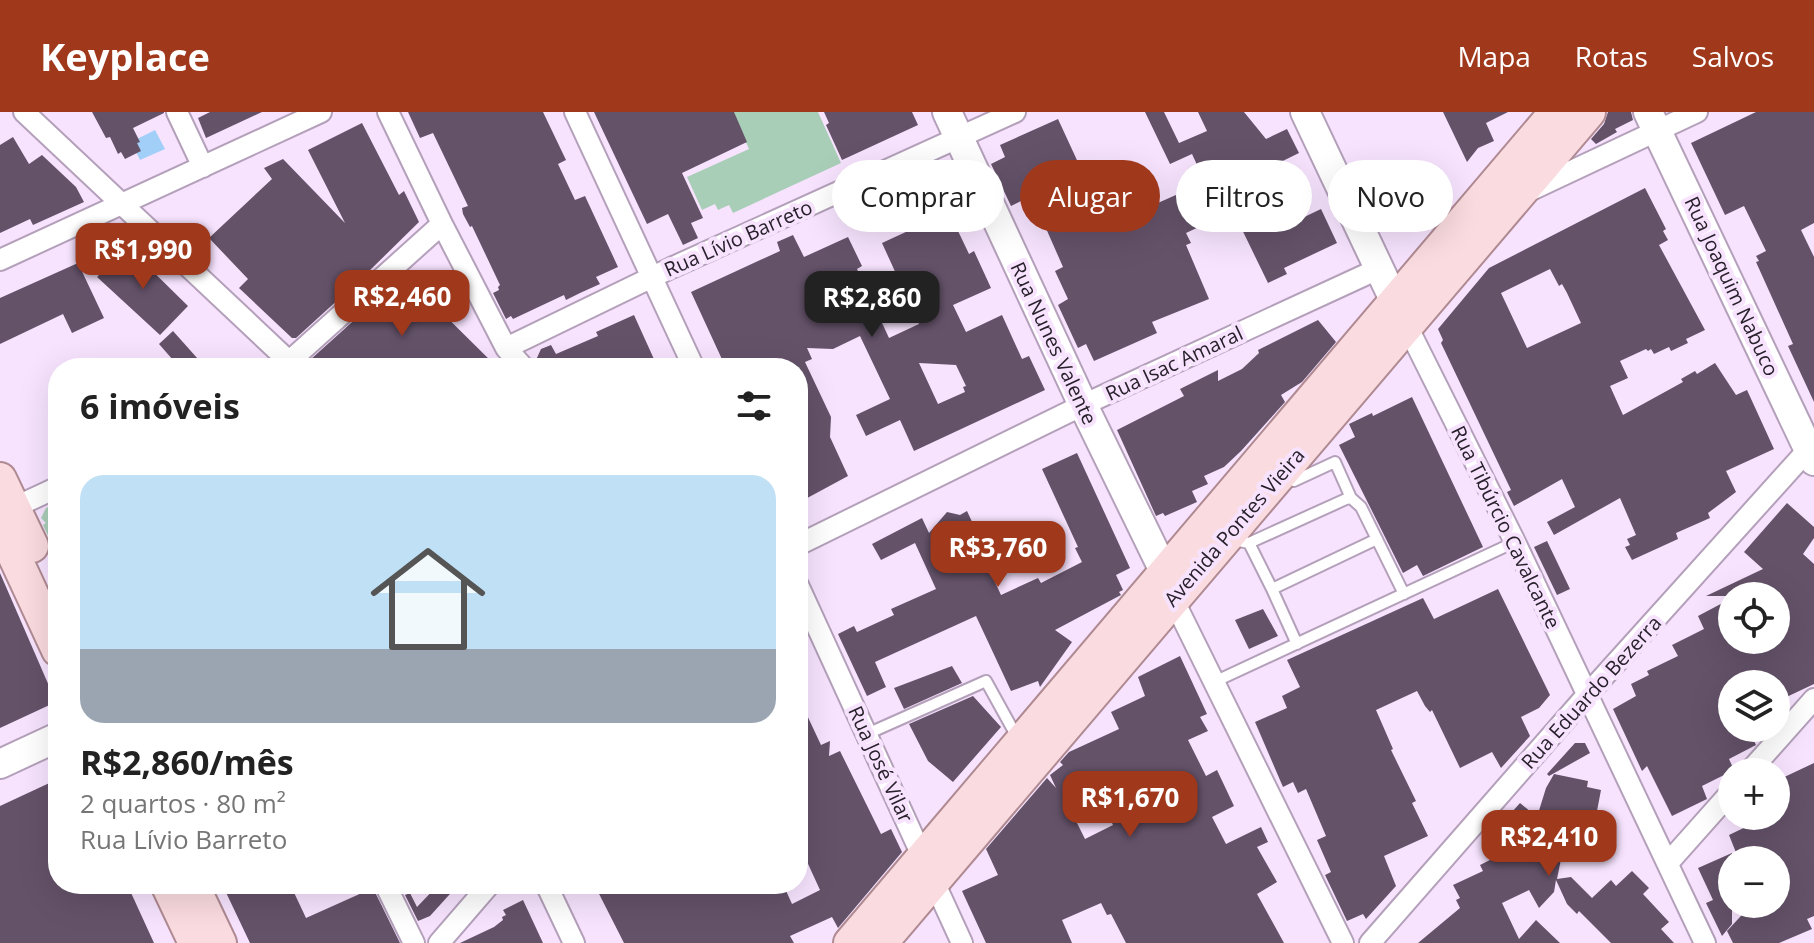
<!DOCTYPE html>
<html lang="pt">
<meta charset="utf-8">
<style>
:root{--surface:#fff;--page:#f6f6f6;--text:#222;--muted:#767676;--accent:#a0381c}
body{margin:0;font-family:"Open Sans",sans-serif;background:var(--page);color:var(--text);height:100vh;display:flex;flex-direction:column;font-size:30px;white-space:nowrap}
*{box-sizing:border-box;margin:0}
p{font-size:26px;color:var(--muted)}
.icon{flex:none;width:44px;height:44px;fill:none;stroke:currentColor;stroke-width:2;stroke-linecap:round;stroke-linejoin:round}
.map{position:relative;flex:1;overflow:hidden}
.sheet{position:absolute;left:48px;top:246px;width:760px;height:536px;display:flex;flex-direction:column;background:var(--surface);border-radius:32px;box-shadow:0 8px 32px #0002}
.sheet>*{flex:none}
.top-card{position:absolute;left:832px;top:48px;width:760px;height:72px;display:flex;gap:16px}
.fabs{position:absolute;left:1718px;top:470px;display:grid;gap:16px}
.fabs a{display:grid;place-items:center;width:72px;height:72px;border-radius:50%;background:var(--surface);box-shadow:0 8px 32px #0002;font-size:40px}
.price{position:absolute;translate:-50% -68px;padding:0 18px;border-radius:16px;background:var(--accent);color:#fff;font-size:26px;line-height:52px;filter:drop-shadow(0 2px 4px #0008)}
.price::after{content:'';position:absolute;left:50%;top:48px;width:24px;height:18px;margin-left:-12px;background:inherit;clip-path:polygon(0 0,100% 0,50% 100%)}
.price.on{background:#222;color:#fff}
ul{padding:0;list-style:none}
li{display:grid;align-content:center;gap:16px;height:424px;padding:0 32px}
li span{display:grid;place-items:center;height:248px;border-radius:24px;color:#555}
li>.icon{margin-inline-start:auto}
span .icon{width:144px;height:144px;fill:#fffc;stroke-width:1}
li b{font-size:34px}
h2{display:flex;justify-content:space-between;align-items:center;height:96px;padding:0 32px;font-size:34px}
.chip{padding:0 28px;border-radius:36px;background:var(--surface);box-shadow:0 8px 32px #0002;font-size:28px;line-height:72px}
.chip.on{background:var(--accent);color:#fff}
header{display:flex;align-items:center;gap:48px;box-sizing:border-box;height:112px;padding:0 40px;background:var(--accent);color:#fff}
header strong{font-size:38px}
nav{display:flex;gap:44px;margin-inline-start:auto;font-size:28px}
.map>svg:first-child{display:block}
.green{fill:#a9ceb8}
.water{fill:#a2cff7}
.building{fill:#645269;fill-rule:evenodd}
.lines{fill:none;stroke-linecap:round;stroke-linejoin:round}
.lane-casing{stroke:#b4a0ba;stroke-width:14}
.street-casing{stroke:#b4a0ba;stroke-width:24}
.secondary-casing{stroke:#b4a0ba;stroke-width:32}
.primary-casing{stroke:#af8a92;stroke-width:36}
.lane{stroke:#fff;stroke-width:10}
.street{stroke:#fff;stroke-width:20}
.secondary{stroke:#fff;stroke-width:28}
.primary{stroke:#fadbdf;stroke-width:32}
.labels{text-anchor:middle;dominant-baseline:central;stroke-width:8;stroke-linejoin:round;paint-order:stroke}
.street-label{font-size:20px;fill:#28212b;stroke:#f7e3fe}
</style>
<header>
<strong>Keyplace</strong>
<nav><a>Mapa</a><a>Rotas</a><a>Salvos</a></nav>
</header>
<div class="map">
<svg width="1814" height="831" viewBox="0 0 1814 831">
<rect width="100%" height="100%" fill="#f7e3fe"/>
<path class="green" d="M732,0H818L841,51L733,101L729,93L718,98L715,92L702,98L687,65L749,37Z
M58,390V445L43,413L46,411L41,406L46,396Z"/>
<path class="water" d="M155,18L165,37L140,48L131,30Z
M921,77L928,93L896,108L889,92Z"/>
<path class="building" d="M92,0H164V1L133,16L140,30L137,31L141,39L125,47L121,40L118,42L110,25L106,26Z
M210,0H262L206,26L198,6Z
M408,0H543L566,48L558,52L575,88L585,84L618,155L596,165L600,172L580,181L566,188L564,183L513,207L511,204L506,207L493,181L499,178L498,175L500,173L472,114L470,115L463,102L462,96L468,94L433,21L420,26Z
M594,0H734L747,30L682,61L703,106L691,111L698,126L683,133L668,102L647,112Z
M824,0H912L918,13L842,48L826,13L829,11Z
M1145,0H1164L1179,31L1207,19L1198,0H1244L1266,27L1287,17L1299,41L1258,61L1280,107L1294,100L1298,108L1321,97L1337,131L1284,156L1287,162L1268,171L1233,99L1186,121L1191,131L1186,133L1209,187L1152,210L1157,221L1094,249L1086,232L1078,236L1058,193L1068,187L1055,159L1063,155L1041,105L1035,108L1025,87L1011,94L991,52L1005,45L1000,33L1058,7L1082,59L1096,53L1122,107L1205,70L1192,42L1170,52Z
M1443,0H1508L1486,11L1494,29L1478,36L1467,50Z
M1608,0H1631L1633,8L1615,17L1617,20L1596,32L1591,27L1604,12Z
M1756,0H1814V111L1801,118L1814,145V290L1788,234L1793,232L1756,150L1759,149L1756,144L1766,139L1744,94L1725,103L1691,31Z
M362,11L399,83L404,79L419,110L363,165L296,226H292L239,176L248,167L209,126L272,67L264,56L283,47L345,111L308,38Z
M13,25L29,52L42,43L76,75L84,90L33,113L30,107L0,121V33Z
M942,53H949L967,91L940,104L922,63Z
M1645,76L1666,117L1663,119L1668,128L1659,133L1705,218L1686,227L1688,231L1671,239L1669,235L1654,242L1651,237L1648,239L1646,237L1620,249L1628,266L1610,274L1623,303L1683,270L1681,267L1695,259L1697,262L1715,251L1736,283L1747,278L1774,337L1726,359L1736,380L1708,401L1710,406L1676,421L1678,427L1632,448L1625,435L1630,433L1627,427L1636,423L1620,386L1554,423L1547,410L1575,395L1562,367L1514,394L1507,380L1511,378L1441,231L1443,228L1438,217L1489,156ZM1550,157L1559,174L1562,172L1567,181L1581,211L1527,236L1501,181Z
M949,100L969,142L974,139L991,176L953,193L966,220L1002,203L1022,247L1029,244L1045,278L914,339L900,308L866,324L856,303L890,287L860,224L833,237L807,236L812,247L805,250L831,305L830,325L848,364L798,391V256H726L691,180L780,139L777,130L793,123L804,145L848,125L862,154L857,157L889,226L919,212L882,131ZM919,251L956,253L966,274L963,275L965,280L938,292Z
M128,135L188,194L160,223L97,165Z
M78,151L104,206L72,221L63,202L0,232V186Z
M409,168L498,256H331L324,249L316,256H309L310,248L381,184L385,189Z
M634,203L658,256H537L536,248L541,237L551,233L556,242L598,224L596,220Z
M1318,208L1336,230L1302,270L1281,283L1285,290L1241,339L1224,355L1204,364L1208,372L1192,379L1197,390L1165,404L1163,401L1156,404L1117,318L1184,284L1180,277L1218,258V269L1242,257L1259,241L1258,238Z
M173,219L206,256H180L159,232Z
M1412,285L1483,435L1423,464L1417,453L1403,461L1339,333L1355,325L1349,312L1372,301L1373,304Z
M1077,341L1130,456L1116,463L1123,478L1119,480L1121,483L1055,518L1072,530L1040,575L1038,569L1011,579L976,504L875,550L886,575L867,584L838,522L854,514L857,520L894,503L891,497L936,477L915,431L881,448L872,432L922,406L929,421L947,400L960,403L967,399L987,442L983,444L1001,483L1038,466L1041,471L1082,450L1075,436L1078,435L1042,357Z
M1787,391L1814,415V426L1803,442L1814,452V572L1776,590V572H1732V616H1748L1756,633L1729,647L1734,658L1702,674L1707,687L1672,704L1647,654L1642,659L1613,597L1636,584L1631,572L1649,563L1647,559L1678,544L1672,533L1704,517L1698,504L1732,486V528H1748L1751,535L1766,528H1776V484H1706L1763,457L1744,440Z
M1547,429L1570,477L1557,483L1534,435Z
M0,461L56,590L0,616Z
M1498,477L1550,583L1539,596L1521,605L1530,624L1501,656L1492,640L1460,656L1432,598L1430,600L1425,594L1417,579L1376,598L1393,637L1391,638L1416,689L1412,691L1428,724L1384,744L1396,774L1366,807L1363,802L1347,809L1325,763L1331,760L1317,728L1326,724L1306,677L1298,681L1293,670L1283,675L1255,610L1287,596L1282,584L1300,575L1287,548L1423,486L1434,507Z
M1263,497L1278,524L1249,537L1235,508Z
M1180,544L1207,602L1200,605L1208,619L1188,628L1206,664L1217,658L1234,694L1212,705L1226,732L1261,715L1268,730L1257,735L1277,770L1257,782L1284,831H1126L1111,802L1107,803L1101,791L1062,808L1072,831H986L962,779L998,763L986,737L1047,666L1056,676L1050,663L1063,653L1060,650L1069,640L1119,617L1111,600L1145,584L1138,565ZM1096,678L1113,713L1085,727L1068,693Z
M952,554L962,571L904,597L894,576Z
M798,584L821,633L830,629L829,644L840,639L881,722L891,717L902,740L838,816L832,805L790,824L794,831H624L594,772H783L792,792L820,778L798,730Z
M973,584L1001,615L953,670L928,649L909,612Z
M1575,631H1585L1590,641L1549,664L1547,662Z
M1814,651V804L1807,807L1812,817L1779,831H1733L1727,819L1752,792H1776V748H1739L1729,723L1752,712L1750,709L1759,704H1776V669Z
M1554,662L1588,669L1587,675L1601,678L1597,699L1604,707L1603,716L1591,724L1589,736L1564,732L1557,767L1571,765L1592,786L1611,768L1616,774L1632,759L1649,776L1643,782L1669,810L1661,817L1674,831H1611L1579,799L1577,802L1567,792L1556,768L1554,780L1539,796L1529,778L1502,791L1519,827L1536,808L1560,831H1418L1460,796L1456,788L1460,786L1453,773L1483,759L1480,753L1508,739L1496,718L1520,691L1537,705L1546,676Z
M58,667V772H127L154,831H0V694Z
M1732,741V812L1722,824L1706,791L1713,788L1698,756Z
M222,772H290L306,806L373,776L400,831H250Z
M439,772H459L430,804L418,809L405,783L410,781L417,795Z
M523,788L543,831H460L494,815L503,808L502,805L506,803L503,798Z"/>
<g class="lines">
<g class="lane-casing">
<path id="lane" d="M1288,363L1294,369L1335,350L1351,386
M1234,428L1249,431L1346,387L1351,386L1361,395L1404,482
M1249,431L1272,477L1377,427
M1272,477L1297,532
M1214,570L1515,430
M867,622L986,569L1017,625"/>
</g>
<g class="street-casing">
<path id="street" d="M24,0L296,256
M177,0L203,55
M388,0L442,112L506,236L524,256
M575,0L694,256
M1527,80L1697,0
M0,148L321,0
M1407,214L1515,430L1705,831
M506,236L671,156L1015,0
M282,256L442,112
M13,396L58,375
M798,433L1083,293L1378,157
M798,473L962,831
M1173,487L1343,831
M1749,660L1814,587
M1668,751L1732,679
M385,772L414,831
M546,772L574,831
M439,831L490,772
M1370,831L1587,583L1814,331"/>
</g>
<g class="secondary-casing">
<path id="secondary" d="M947,0L1083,293L1165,461
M1305,0L1404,209
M1648,0L1814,349
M0,652L58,625"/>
</g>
<g class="primary-casing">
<path id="primary" d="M0,367L32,434
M0,413L58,538
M167,772L195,831
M192,772L220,831
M850,831L1556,0
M881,831L1589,0"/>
</g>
<use href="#lane" class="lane"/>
<use href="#street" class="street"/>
<use href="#secondary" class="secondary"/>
<use href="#primary" class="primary"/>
</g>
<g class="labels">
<g class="street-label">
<text transform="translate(738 126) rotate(-24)">Rua Lívio Barreto</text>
<text transform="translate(1732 174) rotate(65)">Rua Joaquim Nabuco</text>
<text transform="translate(1054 231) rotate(65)">Rua Nunes Valente</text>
<text transform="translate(1174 251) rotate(-25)">Rua Isac Amaral</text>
<text transform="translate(1234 415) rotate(-49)">Avenida Pontes Vieira</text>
<text transform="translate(1506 415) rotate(64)">Rua Tibúrcio Cavalcante</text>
<text transform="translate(1591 580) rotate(-48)">Rua Eduardo Bezerra</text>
<text transform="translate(881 652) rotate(65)">Rua José Vilar</text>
</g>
</g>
</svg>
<div class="fabs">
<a><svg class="icon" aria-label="locate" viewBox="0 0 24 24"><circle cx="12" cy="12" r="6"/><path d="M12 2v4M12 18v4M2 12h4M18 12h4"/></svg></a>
<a><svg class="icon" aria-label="layers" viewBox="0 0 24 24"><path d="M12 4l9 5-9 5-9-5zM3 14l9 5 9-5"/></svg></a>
<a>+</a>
<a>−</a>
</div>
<b class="price" style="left:143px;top:179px">R$1,990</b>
<b class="price" style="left:402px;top:226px">R$2,460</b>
<b class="price on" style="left:872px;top:227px">R$2,860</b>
<b class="price" style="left:998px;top:477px">R$3,760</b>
<b class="price" style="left:1130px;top:727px">R$1,670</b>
<b class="price" style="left:1549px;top:766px">R$2,410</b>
<div class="top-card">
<a class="chip">Comprar</a>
<a class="chip on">Alugar</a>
<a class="chip">Filtros</a>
<a class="chip">Novo</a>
</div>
<section class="sheet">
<h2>6 imóveis<svg class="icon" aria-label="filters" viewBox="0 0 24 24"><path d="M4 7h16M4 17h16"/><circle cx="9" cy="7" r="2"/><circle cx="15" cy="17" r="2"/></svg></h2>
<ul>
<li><span style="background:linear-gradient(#bfe0f5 70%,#9aa5b1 0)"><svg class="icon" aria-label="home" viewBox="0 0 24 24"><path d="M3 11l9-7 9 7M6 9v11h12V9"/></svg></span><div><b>R$2,860/mês</b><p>2 quartos · 80 m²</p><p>Rua Lívio Barreto</p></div></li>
</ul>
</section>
</div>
